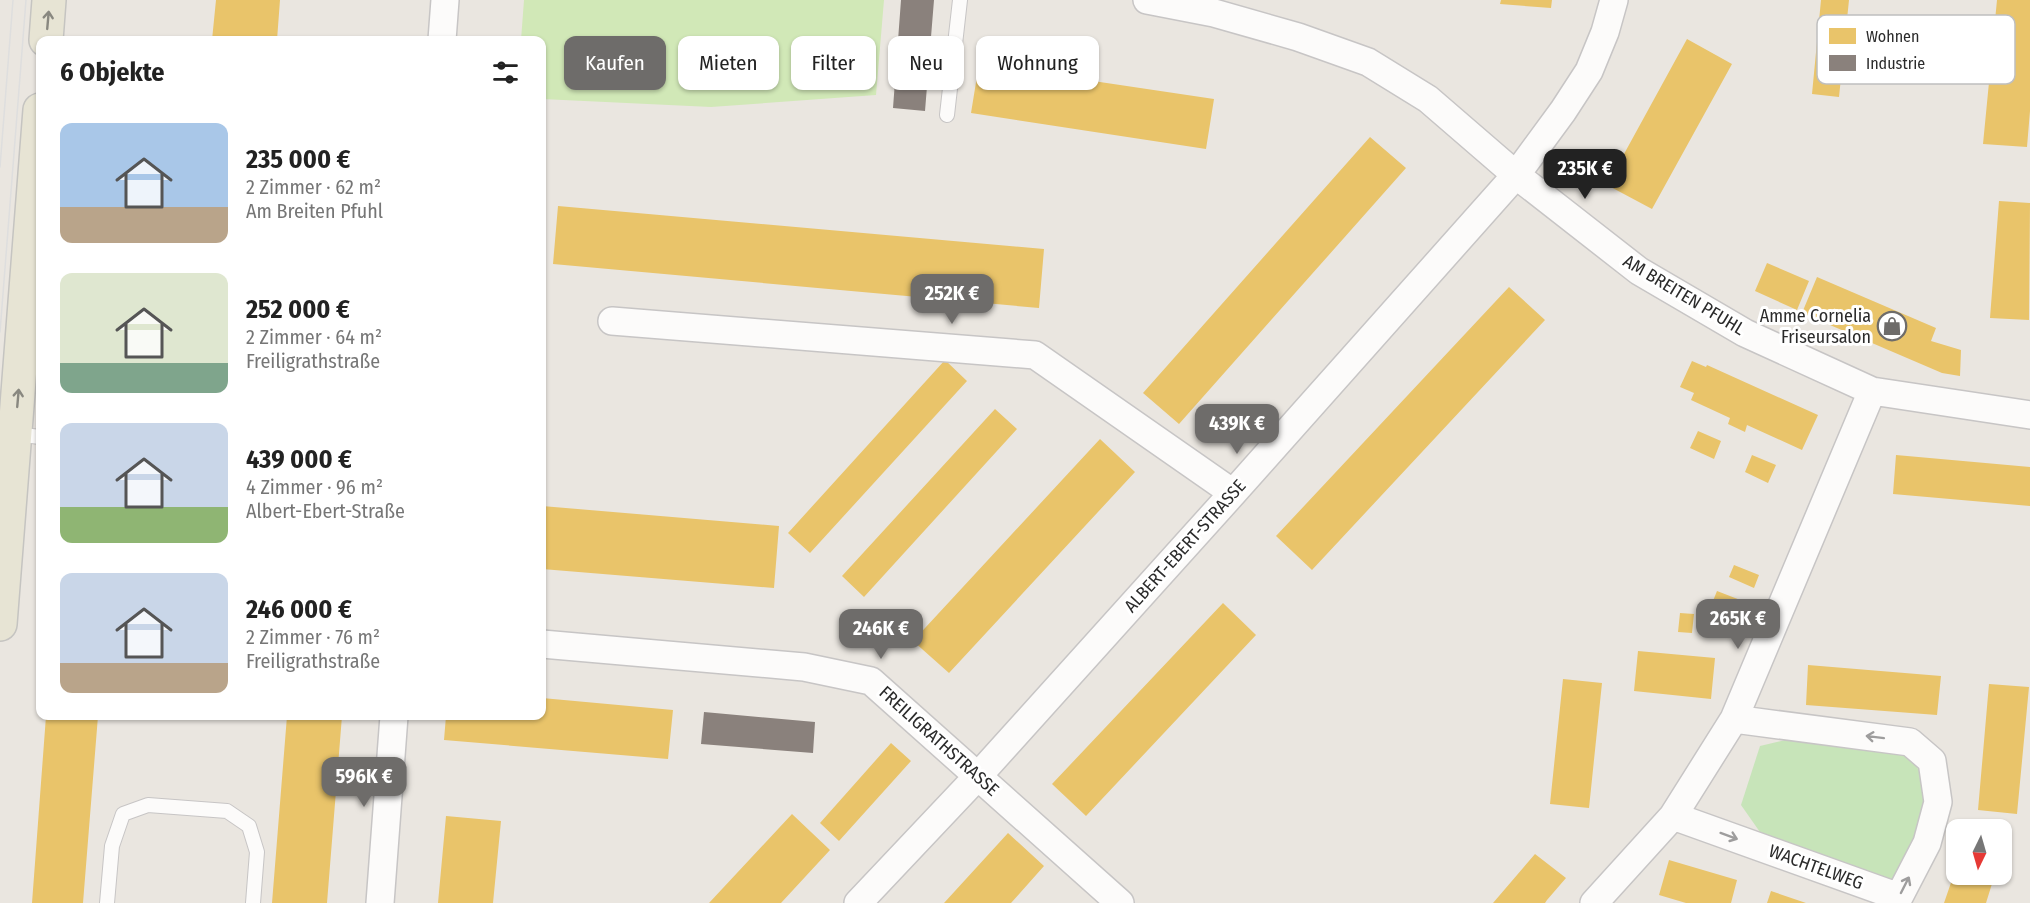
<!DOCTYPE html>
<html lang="de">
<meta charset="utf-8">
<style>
:root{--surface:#fff;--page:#f6f6f6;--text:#222;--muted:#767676;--accent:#6e6c6a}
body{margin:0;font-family:"Fira Sans Condensed",sans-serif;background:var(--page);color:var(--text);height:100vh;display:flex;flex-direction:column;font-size:22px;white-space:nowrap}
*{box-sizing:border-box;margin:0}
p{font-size:20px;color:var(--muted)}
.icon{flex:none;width:33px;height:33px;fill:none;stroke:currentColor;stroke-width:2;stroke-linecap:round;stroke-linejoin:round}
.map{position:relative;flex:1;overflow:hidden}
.details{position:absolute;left:36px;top:36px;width:510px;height:684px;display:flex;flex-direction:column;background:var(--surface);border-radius:12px;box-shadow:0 2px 4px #0004}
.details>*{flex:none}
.guide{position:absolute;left:564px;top:36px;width:570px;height:54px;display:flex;gap:12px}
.needle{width:39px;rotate:185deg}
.fabs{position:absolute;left:1946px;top:819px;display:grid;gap:12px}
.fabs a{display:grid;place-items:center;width:66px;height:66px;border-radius:12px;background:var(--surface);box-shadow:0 2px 4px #0004;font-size:30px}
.price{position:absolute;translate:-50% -51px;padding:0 14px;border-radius:12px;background:var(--accent);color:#fff;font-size:20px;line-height:39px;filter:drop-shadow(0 2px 3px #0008)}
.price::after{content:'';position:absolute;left:50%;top:36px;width:18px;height:14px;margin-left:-9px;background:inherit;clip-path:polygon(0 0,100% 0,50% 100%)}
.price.active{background:#222;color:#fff}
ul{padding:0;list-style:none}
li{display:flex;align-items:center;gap:18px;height:150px;padding:0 24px}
li span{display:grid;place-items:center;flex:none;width:168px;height:120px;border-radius:12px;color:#555}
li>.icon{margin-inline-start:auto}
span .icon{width:72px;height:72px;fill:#fffc;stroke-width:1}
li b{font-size:26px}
h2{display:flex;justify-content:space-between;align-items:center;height:72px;padding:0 24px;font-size:26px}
.tag{padding:0 21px;border-radius:12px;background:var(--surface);box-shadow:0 2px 4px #0004;font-size:21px;line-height:54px}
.tag.active{background:var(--accent);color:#fff}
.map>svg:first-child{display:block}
.green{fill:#c7e4b9}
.pitch{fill:#d1e8b7}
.homes{fill:#e9c46a}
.industry{fill:#8a817c}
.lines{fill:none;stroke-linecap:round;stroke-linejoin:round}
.service-casing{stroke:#c7c5c5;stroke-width:16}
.minor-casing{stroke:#c7c5c5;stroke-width:30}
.primary-casing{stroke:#c5c4c1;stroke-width:36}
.service{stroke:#fcfbfa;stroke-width:14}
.minor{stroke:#fcfbfa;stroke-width:27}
.primary{stroke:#e7e4d4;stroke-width:33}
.tram{stroke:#dedede;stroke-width:1.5}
.oneway{stroke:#898880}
.oneway2{stroke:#9e9d9d}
.labels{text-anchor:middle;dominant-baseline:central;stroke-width:6;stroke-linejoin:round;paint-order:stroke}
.street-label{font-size:18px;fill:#2b2b2b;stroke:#fff}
.poi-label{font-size:18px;fill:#2b2b2b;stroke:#fff;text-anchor:end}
.key{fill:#fff;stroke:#bfbfbf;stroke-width:1.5}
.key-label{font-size:16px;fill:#2b2b2b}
</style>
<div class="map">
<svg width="2030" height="903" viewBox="0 0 2030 903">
<rect width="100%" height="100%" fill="#eae6e0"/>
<path class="green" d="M1794,738L1907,754L1930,785L1902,884L1762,835L1741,805L1760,746Z"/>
<path class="pitch" d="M524,0H884L876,95L711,107L542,99V40H521Z"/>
<path class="homes" d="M216,0H280L277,40H212Z
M1501,0H1552L1551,8L1500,4Z
M1821,0H1849L1839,97L1812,94Z
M1997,0H2030V111L2027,147L1983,144Z
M1687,39L1732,64L1652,209L1607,185Z
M979,64L1214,99L1206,149L971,113Z
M1370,137L1406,168L1179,424L1143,393Z
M1999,201L2030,203L2029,320L1990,318Z
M558,206L1044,249L1039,308L553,264Z
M1767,263L1809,281L1797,310L1755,291Z
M1817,277L1936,328L1931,341L1961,350L1960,376L1942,373L1802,313Z
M1509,287L1545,320L1312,570L1276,536Z
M945,360L967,381L810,553L788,533Z
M1692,361L1706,367L1707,365L1818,415L1802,450L1747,425L1745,432L1728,424L1730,418L1691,400L1694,393L1680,387Z
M995,409L1017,429L864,597L842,576Z
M1698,431L1721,441L1714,459L1690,448Z
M1100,439L1135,472L949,673L913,641Z
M1752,455L1776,465L1768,483L1745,472Z
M1896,455L2030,467V506L1893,494Z
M542,506L779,526L774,588L542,569Z
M1734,565L1759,575L1754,588L1729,577Z
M1717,591L1748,603L1735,635L1704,623Z
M1223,603L1256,635L1086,816L1052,784Z
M1680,613L1694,614L1692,633L1678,632Z
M1638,651L1715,658L1711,699L1634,691Z
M1808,665L1941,676L1937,715L1806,705Z
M1563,679L1602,683L1589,808L1550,804Z
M1989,684L2029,687L2017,814L1978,810Z
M542,698L673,710L668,759L444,740L446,716H542Z
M46,716H98L83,903H32Z
M287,716H342L327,903H272Z
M891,743L911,761L839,841L820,823Z
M792,814L830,850L781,903H709Z
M446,816L501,821L493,903H438Z
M1008,833L1044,866L1011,903H944Z
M1535,854L1566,878L1547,900L1545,903H1493Z
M1669,860L1737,880L1731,903H1686L1659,895Z
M1954,874H1995L1986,903H1944Z
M1771,891L1806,903H1767Z"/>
<path class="industry" d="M901,0H934L925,111L893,108Z
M704,712L815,722L813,753L701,744Z"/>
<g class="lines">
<g class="service-casing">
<path id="service" d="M947,115L960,0
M15,434L40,437
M107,903L112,846L123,814L148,805L227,811L249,826L257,852L253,903"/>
</g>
<g class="minor-casing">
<path id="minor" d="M1147,0L1214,13L1298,37L1368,62L1428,99L1516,175L1639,271L1745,333L1872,391L2030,415
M442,40L445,0
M612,321L1035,355L1233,493
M542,644L804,667L871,681L1120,903
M1673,816L1899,897L1927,843L1938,802L1932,761L1910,742L1734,719
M380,903L394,716
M858,903L978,776L1233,493L1516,175L1563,111L1589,71L1605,32L1614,0
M1594,903L1673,816L1734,719L1872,391"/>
</g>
<g class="primary-casing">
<path id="primary" d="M46,40L49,0
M0,624L40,110"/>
</g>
<use href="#service" class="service"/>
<use href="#minor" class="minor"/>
<use href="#primary" class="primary"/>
<path class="tram" d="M0,167L13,0
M0,332L26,0"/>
</g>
<defs><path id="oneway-shaft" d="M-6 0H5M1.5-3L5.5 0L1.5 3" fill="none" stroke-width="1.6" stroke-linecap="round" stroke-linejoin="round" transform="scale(1.5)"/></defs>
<g class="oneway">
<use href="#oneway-shaft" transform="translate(48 20) rotate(-85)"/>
<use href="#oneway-shaft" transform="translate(18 398) rotate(-85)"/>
</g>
<g class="oneway2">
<use href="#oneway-shaft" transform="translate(1875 737) rotate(-173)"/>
<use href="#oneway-shaft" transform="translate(1729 836) rotate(20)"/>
<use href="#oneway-shaft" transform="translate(1905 885) rotate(-63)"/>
</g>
<defs>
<g id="shop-ring" transform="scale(1.5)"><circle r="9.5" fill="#fff" stroke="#6e6c6a" stroke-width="1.5"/><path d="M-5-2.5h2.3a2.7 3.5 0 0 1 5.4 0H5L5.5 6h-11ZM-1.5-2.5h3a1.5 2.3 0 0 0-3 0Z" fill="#6e6c6a"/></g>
</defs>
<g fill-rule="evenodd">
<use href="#shop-ring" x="1892" y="326"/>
</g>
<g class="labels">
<g class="street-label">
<text transform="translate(1684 295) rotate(31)">AM BREITEN PFUHL</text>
<text transform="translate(1185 546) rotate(-48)">ALBERT-EBERT-STRASSE</text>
<text transform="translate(939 741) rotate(42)">FREILIGRATHSTRASSE</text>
<text transform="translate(1816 867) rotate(20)">WACHTELWEG</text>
</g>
<g class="poi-label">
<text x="1871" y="316">Amme Cornelia<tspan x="1871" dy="21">Friseursalon</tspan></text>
</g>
</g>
<rect x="1817" y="15" width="198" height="69" rx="9" class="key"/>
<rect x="1829" y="28" width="27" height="16" fill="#e9c46a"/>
<rect x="1829" y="55" width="27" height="16" fill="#8a817c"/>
<g class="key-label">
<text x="1866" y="42">Wohnen</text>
<text x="1866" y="69">Industrie</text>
</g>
</svg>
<div class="fabs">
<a><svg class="needle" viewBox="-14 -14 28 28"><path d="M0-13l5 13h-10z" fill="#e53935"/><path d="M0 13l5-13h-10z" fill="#767676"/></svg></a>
</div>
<b class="price active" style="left:1585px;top:200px">235K €</b>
<b class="price" style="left:952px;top:325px">252K €</b>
<b class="price" style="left:1237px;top:455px">439K €</b>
<b class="price" style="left:1738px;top:650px">265K €</b>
<b class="price" style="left:881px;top:660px">246K €</b>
<b class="price" style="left:364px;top:808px">596K €</b>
<div class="guide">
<a class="tag active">Kaufen</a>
<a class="tag">Mieten</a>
<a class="tag">Filter</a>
<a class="tag">Neu</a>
<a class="tag">Wohnung</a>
</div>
<section class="details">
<h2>6 Objekte<svg class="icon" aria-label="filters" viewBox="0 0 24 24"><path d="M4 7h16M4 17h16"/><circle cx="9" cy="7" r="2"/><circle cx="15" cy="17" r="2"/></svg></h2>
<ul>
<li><span style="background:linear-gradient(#a9c7e8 70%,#b9a48a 0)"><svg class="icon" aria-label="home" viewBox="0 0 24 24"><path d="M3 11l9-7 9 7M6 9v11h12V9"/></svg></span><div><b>235 000 €</b><p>2 Zimmer · 62 m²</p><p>Am Breiten Pfuhl</p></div></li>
<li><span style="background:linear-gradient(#dfe7d0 75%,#7fa58c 0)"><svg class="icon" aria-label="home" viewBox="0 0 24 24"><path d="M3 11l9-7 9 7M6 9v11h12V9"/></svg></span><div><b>252 000 €</b><p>2 Zimmer · 64 m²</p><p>Freiligrathstraße</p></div></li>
<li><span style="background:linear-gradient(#c9d6e8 70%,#8fb573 0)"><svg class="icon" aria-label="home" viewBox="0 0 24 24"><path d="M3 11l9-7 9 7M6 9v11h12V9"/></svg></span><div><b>439 000 €</b><p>4 Zimmer · 96 m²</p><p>Albert-Ebert-Straße</p></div></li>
<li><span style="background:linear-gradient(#c9d6e8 75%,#b9a48a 0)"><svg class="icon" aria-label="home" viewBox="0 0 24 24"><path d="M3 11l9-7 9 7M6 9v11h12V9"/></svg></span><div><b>246 000 €</b><p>2 Zimmer · 76 m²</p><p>Freiligrathstraße</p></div></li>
</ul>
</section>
</div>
